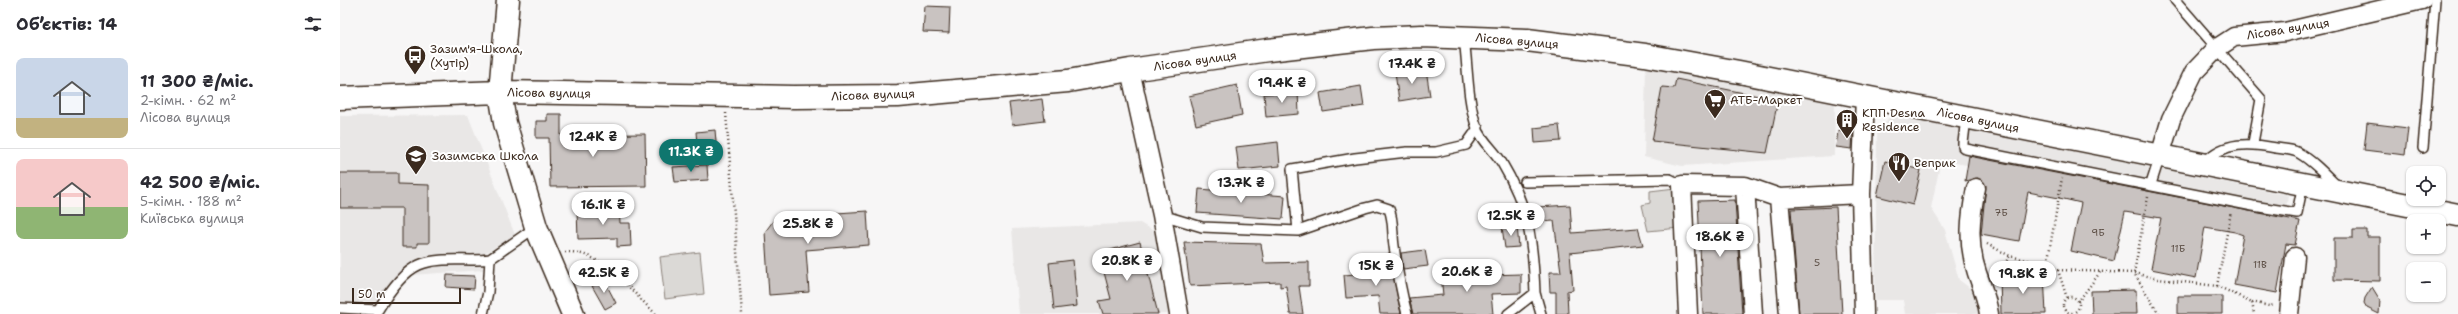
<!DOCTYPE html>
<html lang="uk">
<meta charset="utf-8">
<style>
:root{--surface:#fff;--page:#f2f2f3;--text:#2b2b33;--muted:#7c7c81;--line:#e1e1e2;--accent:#0f766e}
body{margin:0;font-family:"Shantell Sans",sans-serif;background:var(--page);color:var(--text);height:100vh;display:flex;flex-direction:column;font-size:15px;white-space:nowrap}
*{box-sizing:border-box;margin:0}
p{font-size:13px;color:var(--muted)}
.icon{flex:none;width:22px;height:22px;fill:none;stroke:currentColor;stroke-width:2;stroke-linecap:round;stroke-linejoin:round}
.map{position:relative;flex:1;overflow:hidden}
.drawer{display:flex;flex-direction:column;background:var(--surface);width:340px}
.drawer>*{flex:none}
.buttons{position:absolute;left:2066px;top:166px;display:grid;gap:8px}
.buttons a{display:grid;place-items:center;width:40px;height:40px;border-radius:8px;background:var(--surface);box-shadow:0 1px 3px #0004;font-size:20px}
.scale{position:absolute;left:12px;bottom:10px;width:109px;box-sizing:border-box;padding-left:4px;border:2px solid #3b2a1e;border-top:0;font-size:11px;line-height:14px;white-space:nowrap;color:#3b2a1e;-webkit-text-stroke:3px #fff;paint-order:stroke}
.price{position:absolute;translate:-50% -34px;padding:0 9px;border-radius:14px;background:#fff;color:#222;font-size:13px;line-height:26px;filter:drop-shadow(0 1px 2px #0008)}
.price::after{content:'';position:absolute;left:50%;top:24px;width:12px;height:9px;margin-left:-6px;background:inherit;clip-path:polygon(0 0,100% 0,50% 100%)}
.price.active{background:var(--accent);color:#fff}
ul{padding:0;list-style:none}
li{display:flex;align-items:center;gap:12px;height:100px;padding:0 16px}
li+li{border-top:1px solid var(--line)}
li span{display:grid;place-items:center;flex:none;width:112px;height:80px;border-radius:8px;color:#555}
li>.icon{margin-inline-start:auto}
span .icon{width:48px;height:48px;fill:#fffc;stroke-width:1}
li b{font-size:17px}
h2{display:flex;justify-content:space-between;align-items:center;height:48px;padding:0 16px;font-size:17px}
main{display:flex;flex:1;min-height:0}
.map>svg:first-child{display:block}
.built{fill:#e9e7e6}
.green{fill:#dbd9d6;stroke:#8b827a}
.building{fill:#c9c3c1;stroke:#3b2a1e}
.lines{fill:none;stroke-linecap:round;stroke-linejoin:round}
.lane-casing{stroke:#3b2a1e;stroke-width:12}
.street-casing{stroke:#3b2a1e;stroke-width:21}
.secondary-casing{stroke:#3b2a1e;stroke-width:25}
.path{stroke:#3b2a1e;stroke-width:2.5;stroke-dasharray:1 3;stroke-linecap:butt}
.lane{stroke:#fff;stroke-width:9}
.street{stroke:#fff;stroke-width:18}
.secondary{stroke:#fff;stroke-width:22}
.labels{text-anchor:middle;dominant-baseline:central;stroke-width:4;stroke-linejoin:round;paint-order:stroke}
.number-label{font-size:10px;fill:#5e5047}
.street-label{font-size:12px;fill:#3b2a1e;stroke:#fff}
.poi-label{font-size:12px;fill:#3b2a1e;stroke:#fff;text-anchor:start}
</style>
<main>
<section class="drawer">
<h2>Об’єктів: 14<svg class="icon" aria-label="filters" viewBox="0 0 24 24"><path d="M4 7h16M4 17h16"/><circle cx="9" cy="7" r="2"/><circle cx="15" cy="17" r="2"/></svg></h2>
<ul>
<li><span style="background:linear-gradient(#c9d6e8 75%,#c2b280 0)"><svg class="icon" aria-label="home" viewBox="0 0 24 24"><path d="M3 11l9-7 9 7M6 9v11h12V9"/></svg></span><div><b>11 300 ₴/міс.</b><p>2-кімн. · 62 m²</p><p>Лісова вулиця</p></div></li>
<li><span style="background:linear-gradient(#f6c9c9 60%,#8fb573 0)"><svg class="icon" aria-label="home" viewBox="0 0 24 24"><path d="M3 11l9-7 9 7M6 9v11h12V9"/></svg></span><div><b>42 500 ₴/міс.</b><p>5-кімн. · 188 m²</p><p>Київська вулиця</p></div></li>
</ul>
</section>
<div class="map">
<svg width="2118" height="314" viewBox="0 0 2118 314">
<rect width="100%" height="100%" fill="#f7f6f6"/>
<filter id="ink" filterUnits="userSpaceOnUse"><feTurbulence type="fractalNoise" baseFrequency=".025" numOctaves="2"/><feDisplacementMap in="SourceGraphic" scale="8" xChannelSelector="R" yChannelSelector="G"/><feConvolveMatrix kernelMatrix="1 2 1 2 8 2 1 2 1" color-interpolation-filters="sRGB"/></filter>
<g filter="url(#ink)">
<path class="built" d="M1306,65L1495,100L1494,156L1342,166L1304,157Z
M1552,114L1948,195L1943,228L1601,160L1591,208L1605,230L1619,280L1638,294L1640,314H1565L1563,300H1535L1537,132Z
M128,115L175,235L142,255L143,270L71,275L34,305L11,314H0V116Z
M800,223L815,232L830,314H679L672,229Z"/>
<path class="green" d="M1335,188L1339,228L1308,231L1302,205L1310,203V191Z
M360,252L364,294L325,299L320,257Z"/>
<path class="building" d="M585,6L610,7L609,33L583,32Z
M1086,69L1090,96L1059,101L1055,73Z
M1336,79L1438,100L1427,153L1312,141L1322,87L1334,88Z
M897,85L902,115L856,125L849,96Z
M1021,86L1024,106L983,112L980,93Z
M958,91L959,114L926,117L924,94Z
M702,99L705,121L672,125L669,103Z
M207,114H221V135L305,134L306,186L210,187L209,138H196V121H207Z
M2027,123L2068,128L2065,155L2024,150Z
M1219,125L1221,141L1195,143L1194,128Z
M375,130L377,153L358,155L356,132Z
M1498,130L1513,132L1512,149L1496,147Z
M938,142L940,166L899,170L896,147Z
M1629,156L1960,221L1955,245L1946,244L1937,293L1894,285L1903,235L1895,232L1865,227L1856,278L1811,269L1821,218L1785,212L1774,261L1731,251L1741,203L1724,199L1688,192L1679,241L1641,234L1646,185L1638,178L1625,181Z
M1545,161L1581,170L1573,205L1537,196Z
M367,165L368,180L335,182L333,167Z
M0,173H58V184L89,185V243H77V247H62V208H0Z
M859,189L945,196L943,219L857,213Z
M1395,200L1402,314H1363L1358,201Z
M1230,205L1232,233L1298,228L1303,245L1230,253L1233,290L1227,291L1228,314H1216V292H1210L1209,272H1221L1214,221L1198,222L1197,207Z
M1496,207L1502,314H1459L1451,209Z
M279,208L280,223H290L291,246L277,247V238L238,239L237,210Z
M527,211L529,245L466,250L469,292L429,295L425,232L436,217Z
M1177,226L1179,247L1165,248L1162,227Z
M2013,230H2027V237H2040V281L1994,280V238H2013Z
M800,242L818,314H763L759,301L771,299L759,253Z
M844,242L921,244L924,263L969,262V286H959L963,314H950L946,286L940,287V282L850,286Z
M1085,250L1088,266L1063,269L1061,253Z
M1049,254L1061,314H1040L1038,296L1006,298L1004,275L1040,272L1037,256Z
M733,260L737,306L714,309L709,263Z
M1149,266V275L1181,274V293L1151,294L1153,314H1073L1069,298L1103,295L1101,275L1134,271L1133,267Z
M1704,274L1706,314H1661L1660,276Z
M107,275L135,276L134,289L106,287Z
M264,280L276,303L265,309L252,286Z
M2032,287L2040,300L2039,314L2027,308L2024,303L2025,298Z
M1796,290L1797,314H1752L1751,291Z
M1838,296H1882V314H1838Z"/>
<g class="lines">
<g class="lane-casing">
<path id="lane" d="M1835,0L1921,99L1913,143
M1124,38C1128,67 1127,100 1137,128C1142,141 1155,151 1162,163C1189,208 1193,242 1195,293L1168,314
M1626,118L1623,143V147L1626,149L1913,206L1957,213L1963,184
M2083,148L2095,0
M1865,162C1884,141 1910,143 1936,148C1942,149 1951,149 1957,152C1972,160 1985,174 1997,186
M1185,182L1330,179L1342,185
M1811,184L1820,156
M822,215L862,227L958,231L1025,208L1037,205L1049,209C1054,221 1052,233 1054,246C1057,269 1061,291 1067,314
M958,231L952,169L1015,158L1067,152H1096L1126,145L1138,128
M1195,293L1201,314
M0,308L38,310C47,295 63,272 79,265C100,256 128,262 150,259
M143,314L148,292L150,259L196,227"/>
</g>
<g class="street-casing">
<path id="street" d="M790,70L822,215L839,314
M1820,156L1831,119L1854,72L1877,48L1894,37L1945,32L2082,0
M1405,186L1413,314
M1636,188C1630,218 1627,243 1637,273C1642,287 1647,299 1649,314
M1439,198L1449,314
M1348,314L1342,185L1405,186L1439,198L1521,194
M1524,314L1521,194L1525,97
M1949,314L1955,257"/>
</g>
<g class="secondary-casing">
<path id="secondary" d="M168,0L160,92L165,123L196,227L233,314
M0,98L160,92L454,97L558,96L728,81L790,70L928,50L1033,38L1082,36L1187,40L1305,55L1399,72L2118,215"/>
</g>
<path class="path" d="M386,113L402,314
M1808,197L1794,273L1819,314
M1647,244L1670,256
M225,252C263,250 291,292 316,314
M1707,265L1722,178
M1718,270L1727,298
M1655,277L1670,256L1707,265L1718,270L1794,273L1818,279L1877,286L1912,302L1914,314
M1877,286L1891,212
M1723 305a8 8 0 1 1 16 0a8 8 0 1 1-16 0Z
M1738,302L1761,271
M1912,302L1929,306L1935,305"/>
<use href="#lane" class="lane"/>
<use href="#street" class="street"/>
<use href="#secondary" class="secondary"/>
</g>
</g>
<defs>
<g id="bus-pin" transform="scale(1.15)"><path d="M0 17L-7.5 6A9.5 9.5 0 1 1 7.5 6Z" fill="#3b2a1e" stroke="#fff"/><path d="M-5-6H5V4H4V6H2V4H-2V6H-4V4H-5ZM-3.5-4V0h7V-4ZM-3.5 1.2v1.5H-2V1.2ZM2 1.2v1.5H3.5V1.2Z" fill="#fff"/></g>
<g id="supermarket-pin" transform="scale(1.15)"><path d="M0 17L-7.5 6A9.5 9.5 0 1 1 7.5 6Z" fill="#3b2a1e" stroke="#fff"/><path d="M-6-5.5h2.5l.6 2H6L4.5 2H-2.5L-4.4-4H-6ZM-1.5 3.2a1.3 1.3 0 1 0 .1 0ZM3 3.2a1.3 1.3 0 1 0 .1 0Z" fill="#fff"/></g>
<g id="building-pin" transform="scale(1.15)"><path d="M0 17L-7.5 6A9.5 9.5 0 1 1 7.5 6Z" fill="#3b2a1e" stroke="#fff"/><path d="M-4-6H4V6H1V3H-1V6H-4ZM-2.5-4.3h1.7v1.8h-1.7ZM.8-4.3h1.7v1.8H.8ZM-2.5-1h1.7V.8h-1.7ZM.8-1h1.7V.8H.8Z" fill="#fff"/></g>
<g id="school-pin" transform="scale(1.15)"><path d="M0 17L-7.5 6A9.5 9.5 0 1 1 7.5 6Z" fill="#3b2a1e" stroke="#fff"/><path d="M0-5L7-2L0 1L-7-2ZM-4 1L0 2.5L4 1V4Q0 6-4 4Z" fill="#fff"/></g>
<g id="restaurant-pin" transform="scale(1.15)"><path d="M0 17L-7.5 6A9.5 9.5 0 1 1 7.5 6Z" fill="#3b2a1e" stroke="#fff"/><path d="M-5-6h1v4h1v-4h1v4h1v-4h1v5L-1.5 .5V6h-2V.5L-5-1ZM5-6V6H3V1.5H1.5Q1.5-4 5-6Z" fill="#fff"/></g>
</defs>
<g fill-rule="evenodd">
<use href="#bus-pin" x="75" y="56"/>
<use href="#supermarket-pin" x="1375" y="100"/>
<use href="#building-pin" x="1507" y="120"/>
<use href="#school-pin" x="76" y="156"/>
<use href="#restaurant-pin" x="1559" y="163"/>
</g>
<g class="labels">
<g class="number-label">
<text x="1661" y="212">7Б</text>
<text x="1758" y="232">9Б</text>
<text x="1838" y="248">11Б</text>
<text x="1477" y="262">5</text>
<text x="1920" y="264">11В</text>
</g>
<g class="street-label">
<text transform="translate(1948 29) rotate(-9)">Лісова вулиця</text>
<text transform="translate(1177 41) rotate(5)">Лісова вулиця</text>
<text transform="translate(855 61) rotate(-8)">Лісова вулиця</text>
<text transform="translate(209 93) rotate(1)">Лісова вулиця</text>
<text transform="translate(533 95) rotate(-2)">Лісова вулиця</text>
<text transform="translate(1638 120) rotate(12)">Лісова вулиця</text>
</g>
<g class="poi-label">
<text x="90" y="49">Зазим'я-Школа,<tspan x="90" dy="14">(Хутір)</tspan></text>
<text x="1390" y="100">АТБ-Маркет</text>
<text x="1522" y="113">КПП Desna<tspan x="1522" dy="14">Residence</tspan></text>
<text x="92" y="156">Зазимська Школа</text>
<text x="1574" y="163">Веприк</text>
</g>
</g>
</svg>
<div class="buttons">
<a><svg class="icon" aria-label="locate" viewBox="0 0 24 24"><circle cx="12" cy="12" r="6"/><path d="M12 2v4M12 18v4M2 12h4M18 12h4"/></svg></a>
<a>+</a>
<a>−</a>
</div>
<div class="scale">50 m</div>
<b class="price" style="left:1072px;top:85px">17.4K ₴</b>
<b class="price" style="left:942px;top:104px">19.4K ₴</b>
<b class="price" style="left:253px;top:158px">12.4K ₴</b>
<b class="price active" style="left:351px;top:173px">11.3K ₴</b>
<b class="price" style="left:901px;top:204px">13.7K ₴</b>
<b class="price" style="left:263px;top:226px">16.1K ₴</b>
<b class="price" style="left:1171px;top:237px">12.5K ₴</b>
<b class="price" style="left:468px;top:245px">25.8K ₴</b>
<b class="price" style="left:1380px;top:258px">18.6K ₴</b>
<b class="price" style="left:787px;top:282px">20.8K ₴</b>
<b class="price" style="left:1036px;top:287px">15K ₴</b>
<b class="price" style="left:1127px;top:293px">20.6K ₴</b>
<b class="price" style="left:264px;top:294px">42.5K ₴</b>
<b class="price" style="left:1683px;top:295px">19.8K ₴</b>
</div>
</main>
